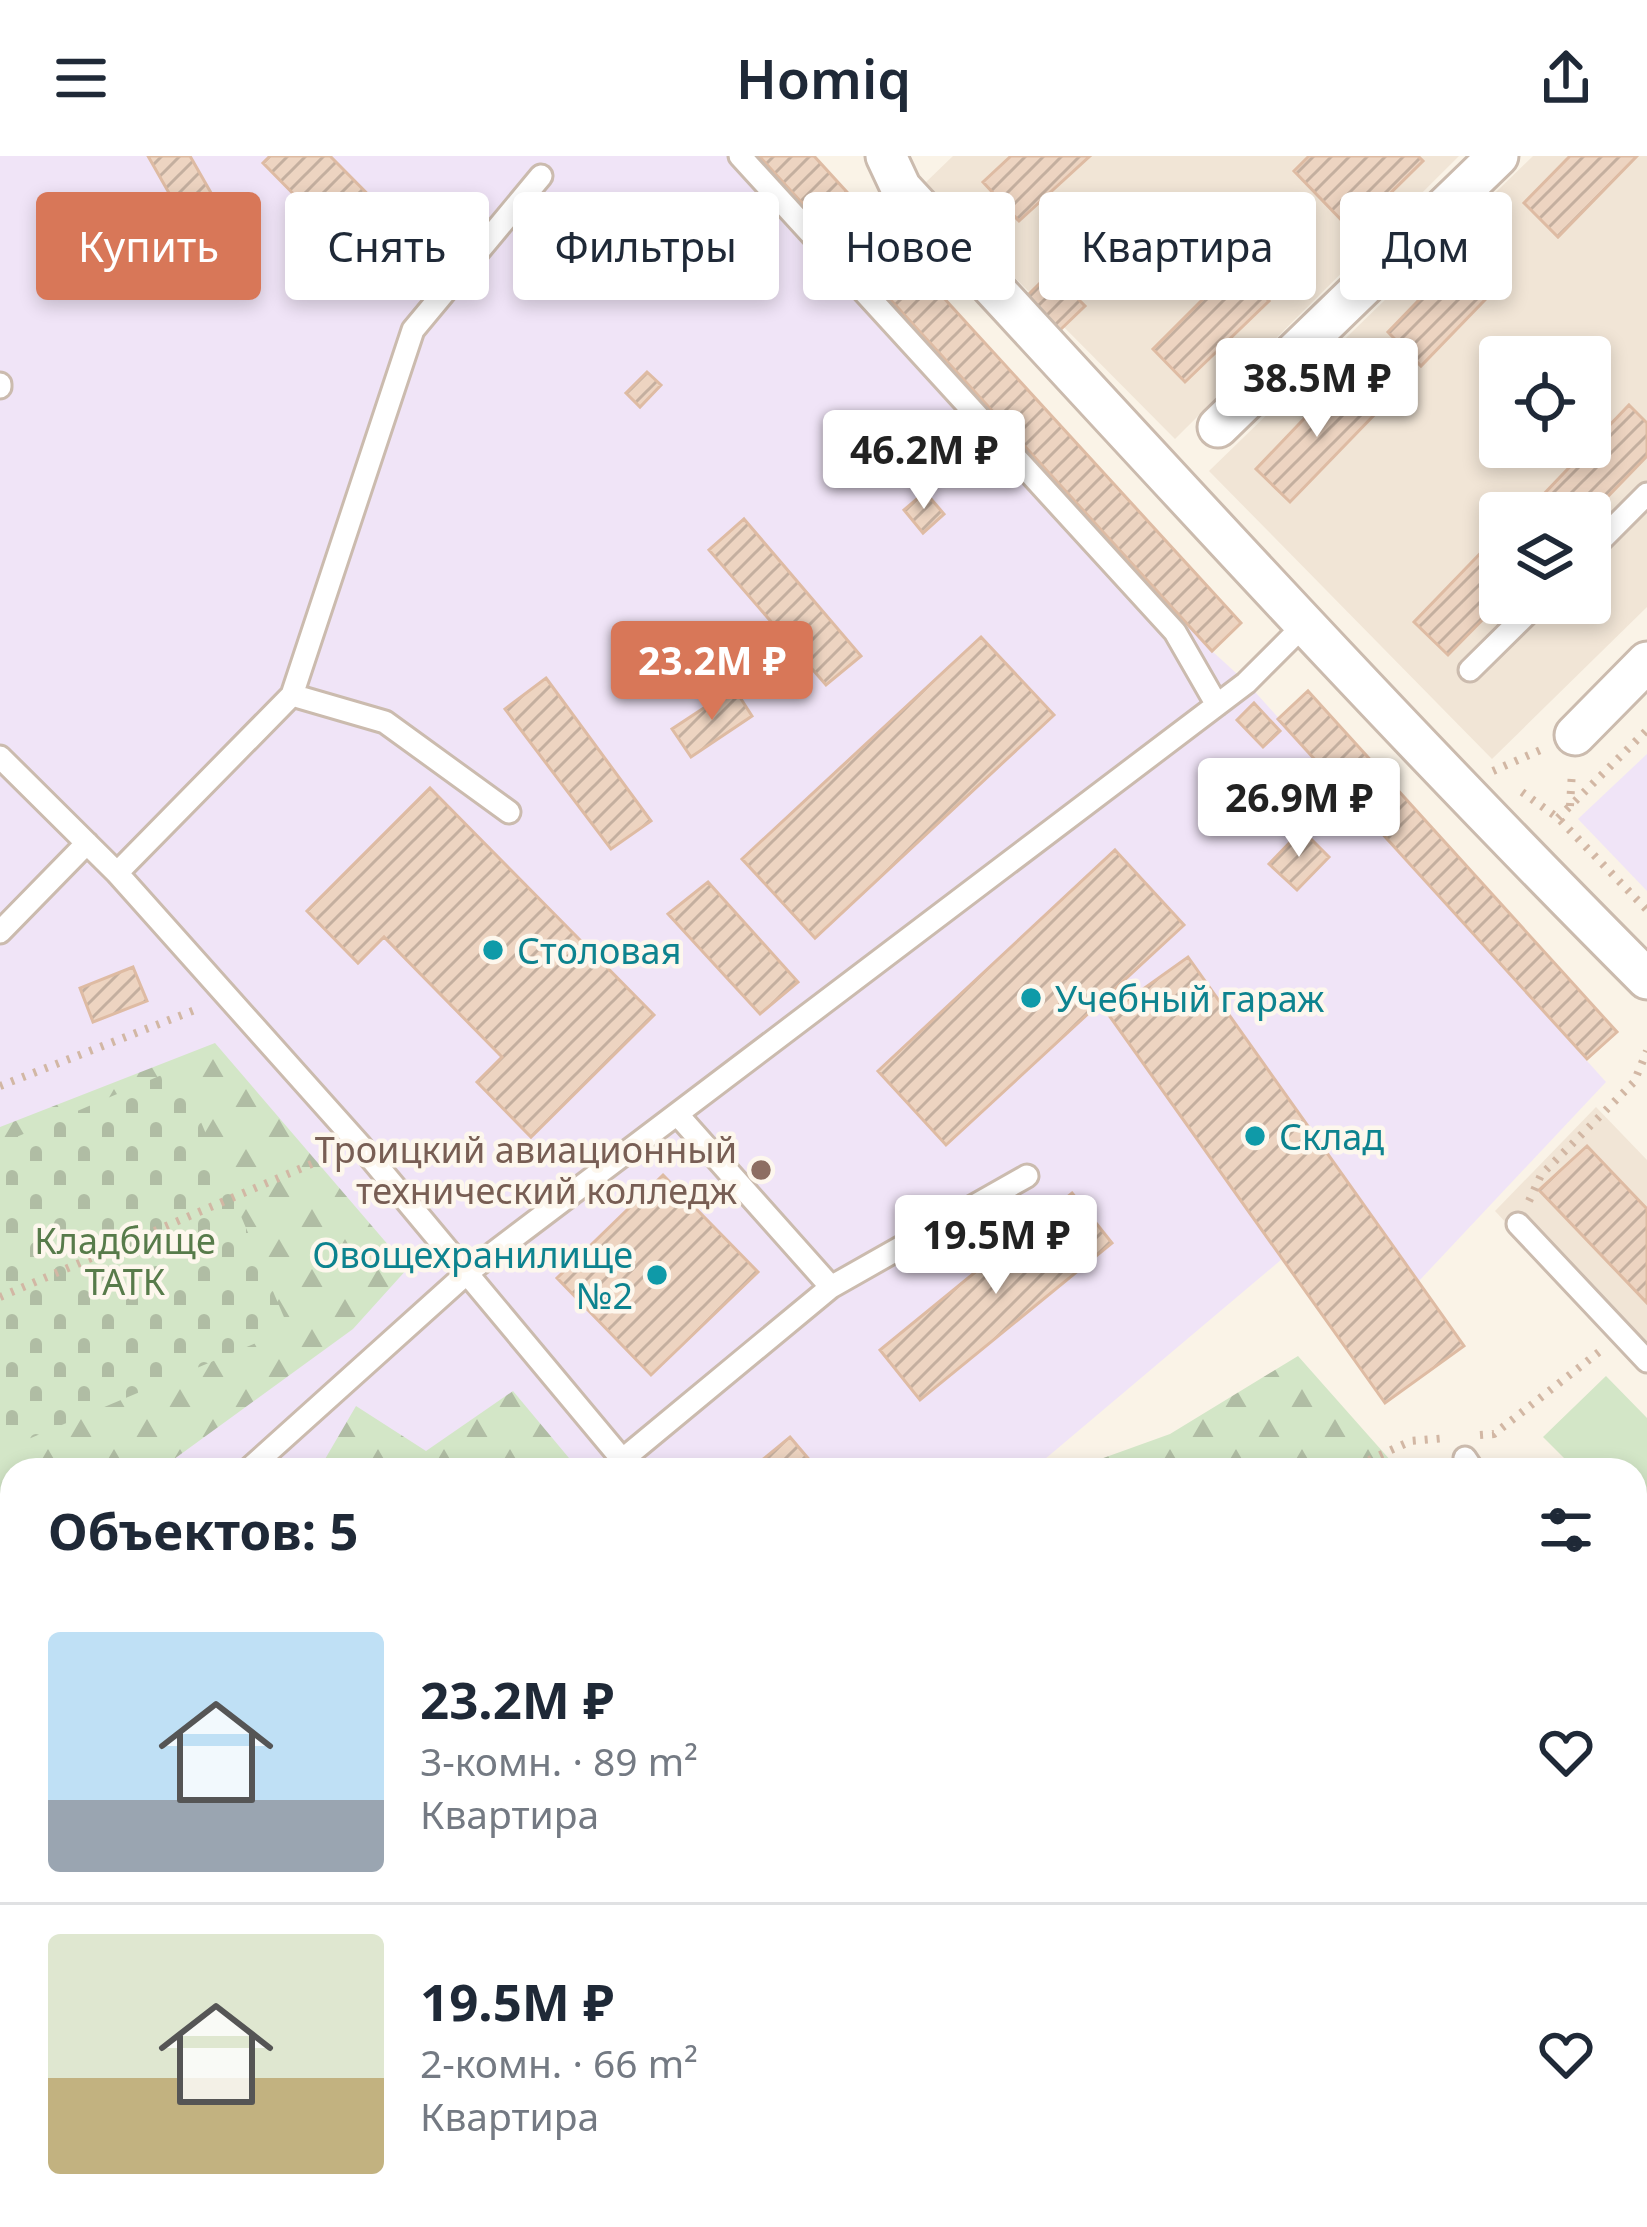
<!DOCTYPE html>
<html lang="ru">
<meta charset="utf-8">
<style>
:root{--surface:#fff;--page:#f6f6f7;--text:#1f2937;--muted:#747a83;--line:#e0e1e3;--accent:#d87758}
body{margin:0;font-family:"Noto Sans",sans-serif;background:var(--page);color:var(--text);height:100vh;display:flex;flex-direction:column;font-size:45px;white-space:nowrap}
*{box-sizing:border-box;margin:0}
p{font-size:39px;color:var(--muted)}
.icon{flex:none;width:66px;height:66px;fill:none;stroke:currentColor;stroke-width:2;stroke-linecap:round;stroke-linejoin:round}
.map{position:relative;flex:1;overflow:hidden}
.drawer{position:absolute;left:0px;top:1302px;width:1647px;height:771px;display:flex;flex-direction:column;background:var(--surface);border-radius:36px 36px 0 0;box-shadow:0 6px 18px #0003}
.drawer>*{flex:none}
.banner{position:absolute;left:36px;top:36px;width:1575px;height:108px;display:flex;gap:24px}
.buttons{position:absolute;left:1479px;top:180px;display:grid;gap:24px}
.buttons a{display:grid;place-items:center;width:132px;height:132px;border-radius:12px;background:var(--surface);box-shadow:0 6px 18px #0003;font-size:60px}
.price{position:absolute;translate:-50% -102px;padding:0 27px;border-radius:12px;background:#fff;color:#222;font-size:39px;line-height:78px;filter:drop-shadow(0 3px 6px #0008)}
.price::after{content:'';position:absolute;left:50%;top:72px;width:36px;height:27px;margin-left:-18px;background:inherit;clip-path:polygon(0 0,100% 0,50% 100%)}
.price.on{background:var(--accent);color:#fff}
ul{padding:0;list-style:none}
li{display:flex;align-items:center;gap:36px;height:300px;padding:0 48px}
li+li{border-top:3px solid var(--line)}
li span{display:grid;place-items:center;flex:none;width:336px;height:240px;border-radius:12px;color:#555}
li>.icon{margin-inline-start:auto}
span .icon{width:144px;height:144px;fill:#fffc;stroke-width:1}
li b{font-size:51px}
h2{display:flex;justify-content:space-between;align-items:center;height:144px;padding:0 48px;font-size:51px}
.pill{padding:0 42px;border-radius:12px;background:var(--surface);box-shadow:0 6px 18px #0003;font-size:42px;line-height:108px}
.pill.on{background:var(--accent);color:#fff}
header{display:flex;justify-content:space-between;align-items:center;height:156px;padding:0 48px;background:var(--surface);font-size:54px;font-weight:600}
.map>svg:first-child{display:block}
.residential{fill:#f1e5d6;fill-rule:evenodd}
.education{fill:#f0e4f7}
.green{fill:#d3e6c7}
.forest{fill:url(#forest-firs)}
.cemetery{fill:url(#cemetery-stones)}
.building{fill:url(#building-hatch);stroke:#debba3;stroke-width:3}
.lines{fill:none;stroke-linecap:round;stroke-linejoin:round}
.lane-casing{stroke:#cbbbae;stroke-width:27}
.street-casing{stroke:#cbbbae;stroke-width:45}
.path{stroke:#d2b7a4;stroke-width:8;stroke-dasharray:3 9;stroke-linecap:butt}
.lane{stroke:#fff;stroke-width:21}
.street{stroke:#fff;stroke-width:39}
.culture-dot{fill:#0f9aa8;stroke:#fdf7ed;stroke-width:4.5}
.education-dot{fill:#8d6e63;stroke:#fdf7ed;stroke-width:4.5}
.labels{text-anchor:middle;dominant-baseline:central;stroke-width:9;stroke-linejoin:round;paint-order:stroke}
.culture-label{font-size:36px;fill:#0d838f;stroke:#fdf7ed;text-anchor:start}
.education-label{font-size:36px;fill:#785e54;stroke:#fdf7ed;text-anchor:end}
.park-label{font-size:36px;fill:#577b4a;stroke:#fdf7ed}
</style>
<header><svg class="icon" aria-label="menu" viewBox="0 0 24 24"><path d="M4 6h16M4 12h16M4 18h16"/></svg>Homiq<svg class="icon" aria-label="share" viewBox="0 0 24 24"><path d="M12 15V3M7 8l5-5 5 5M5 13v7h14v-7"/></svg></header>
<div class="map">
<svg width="1647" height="2071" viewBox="0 0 1647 2071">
<defs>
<pattern id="forest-firs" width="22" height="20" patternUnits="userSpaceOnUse" patternTransform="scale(3)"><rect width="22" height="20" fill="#d3e6c7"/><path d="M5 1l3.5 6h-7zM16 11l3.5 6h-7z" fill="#b0bda4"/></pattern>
<pattern id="cemetery-stones" width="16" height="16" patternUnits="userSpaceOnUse" patternTransform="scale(3)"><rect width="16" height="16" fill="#d3e6c7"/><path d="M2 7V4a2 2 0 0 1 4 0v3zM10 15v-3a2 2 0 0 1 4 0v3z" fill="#b0bda4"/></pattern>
<pattern id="building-hatch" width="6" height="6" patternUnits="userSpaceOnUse" patternTransform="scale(3)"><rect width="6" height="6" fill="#edd4c1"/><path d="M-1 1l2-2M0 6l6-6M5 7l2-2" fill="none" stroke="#c4af9f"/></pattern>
</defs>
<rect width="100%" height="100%" fill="#faf3e7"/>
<path class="residential" d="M953,0H1459L1175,283L923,29Z
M1533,0H1647V451L1492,603L1209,315ZM1500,201H1590V291H1500ZM1500,357H1590V447H1500Z
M1596,951L1647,1004V1217L1495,1055Z
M1647,1448V1612L1635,1621V1451Z"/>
<path class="education" d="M0,0H759L1212,495L1247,527L1606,926L1418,1126L1282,1103L1032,1314H12V2061H172L161,2071H0Z
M1647,598V735L1578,663Z"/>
<path class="green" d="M1606,1220L1647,1262V1366L1637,1377L1635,1314H1576L1543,1281Z"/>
<path class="forest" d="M215,887L408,1112L353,1173L159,1314H12V1421L9,1424L0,1406V971Z
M1298,1200L1399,1314H1070L1170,1278Z
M513,1235L579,1314H322L321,1310L356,1250L426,1295Z"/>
<path class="cemetery" d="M178,912L289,1173L0,1295V988Z
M1647,1862V2071H1381L1393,2061H1635V1872Z"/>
<path class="building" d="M148,0H190L247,100L215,118Z
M270,0H330L424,95L386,132L263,7Z
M759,0H814L1241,467L1212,495Z
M1011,0H1090L1019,65L983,26Z
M1309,0H1418L1423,5L1352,75L1294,15Z
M1570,0H1637L1558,81L1524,47Z
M1475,86L1509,119L1421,210L1388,176Z
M1235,111L1269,145L1185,226L1153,193Z
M1051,116L1085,150L1058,176L1025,142Z
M647,216L661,229L640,251L626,237Z
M1343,222L1377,256L1290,346L1256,313Z
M1629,249L1647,267V300L1590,359L1560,357L1542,340Z
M925,336L944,358L923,377L904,354Z
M744,363L861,500L826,529L709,394Z
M1500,377V446L1448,499L1414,466Z
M981,481L1054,559L815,782L742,703Z
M546,522L651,665L611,693L505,553Z
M734,532L752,560L691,601L672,573Z
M1308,535L1617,876L1587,903L1278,563Z
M1254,547L1280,575L1263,591L1237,564Z
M430,632L654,859L531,981L477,926L502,901L384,781L358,807L307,755Z
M1302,674L1329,701L1297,734L1269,708Z
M1115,694L1184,769L946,989L878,915Z
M708,726L798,826L760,858L668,758Z
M1188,801L1464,1190L1385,1247L1108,858Z
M133,811L147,845L93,866L80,832Z
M1587,990L1647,1053V1147L1539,1034Z
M663,1019L758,1116L651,1219L557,1122Z
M1072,1037L1112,1087L920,1244L880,1194Z
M790,1281L818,1314H750Z
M1647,1612V1724L1635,1734V1621Z
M1647,1802V1862L1635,1872V1811Z
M0,1857L12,1870V1981L0,1992Z
M172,2061H273L263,2071H161Z
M556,2061H603L592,2071H565Z
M948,2061H1009L998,2071H938Z
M1083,2061H1213L1202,2071H1079L1076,2067Z
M1327,2061H1393L1381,2071H1316Z"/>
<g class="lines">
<g class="lane-casing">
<path id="lane" d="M740,0L1175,476L1217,549
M0,228V231
M1590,395L1647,338
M1470,514L1538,447
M292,539L385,566L509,656
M0,601L117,717L359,988L631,1314
M117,717L292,539L413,174L541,20
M0,776L87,687
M677,958L831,1131L1027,1020
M1518,1068L1647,1205
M1465,1302L1473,1314
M622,1304L831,1131
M248,1314L467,1117L1246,527L1304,469
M1635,1406L1647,1402
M0,1537L12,1526
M1635,1778L1647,1768
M45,2071L56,2061
M323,2071L334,2061
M818,2071L828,2061
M1041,2071L1051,2061
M1249,2071L1260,2061"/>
</g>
<g class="street-casing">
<path id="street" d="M886,0L901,32C1147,298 1390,566 1647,823
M1218,271L1498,0
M1575,579L1647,506"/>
</g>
<path class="path" d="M1493,615L1545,592
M1522,636L1558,662L1647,754
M1570,650L1572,615
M1558,662L1647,574
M0,930L200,852
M1529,1045L1541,1019L1634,926L1647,895
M0,1141L330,1000
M1480,1279L1494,1278L1599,1196
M1347,1314L1411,1285L1447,1282
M0,1661L12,1674
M0,1813L12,1814
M0,1838L12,1851
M665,2061L673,2069L681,2061
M498,2071L511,2061"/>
<use href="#lane" class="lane"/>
<use href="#street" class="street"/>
</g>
<g class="culture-dot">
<circle cx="493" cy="794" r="12"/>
<circle cx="1031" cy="842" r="12"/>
<circle cx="1255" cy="980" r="12"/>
<circle cx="657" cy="1119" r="12"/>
</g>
<circle class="education-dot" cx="761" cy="1014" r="12"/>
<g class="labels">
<g class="culture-label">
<text x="517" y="794">Столовая</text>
<text x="1055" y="842">Учебный гараж</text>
<text x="1279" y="980">Склад</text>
<text x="633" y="1098" text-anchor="end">Овощехранилище<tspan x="633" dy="41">№2</tspan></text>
</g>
<g class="education-label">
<text x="737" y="993">Троицкий авиационный<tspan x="737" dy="41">технический колледж</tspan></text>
</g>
<g class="park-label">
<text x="125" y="1084">Кладбище<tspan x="125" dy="41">ТАТК</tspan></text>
</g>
</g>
</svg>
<div class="buttons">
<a><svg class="icon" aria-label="locate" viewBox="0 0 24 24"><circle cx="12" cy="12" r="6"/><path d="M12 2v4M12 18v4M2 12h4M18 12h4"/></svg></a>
<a><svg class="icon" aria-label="layers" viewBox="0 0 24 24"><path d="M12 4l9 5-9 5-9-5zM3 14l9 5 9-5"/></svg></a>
</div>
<b class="price" style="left:1317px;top:284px">38.5M ₽</b>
<b class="price" style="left:924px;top:356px">46.2M ₽</b>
<b class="price on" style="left:712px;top:567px">23.2M ₽</b>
<b class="price" style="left:1299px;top:704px">26.9M ₽</b>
<b class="price" style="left:996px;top:1141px">19.5M ₽</b>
<div class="banner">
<a class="pill on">Купить</a>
<a class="pill">Снять</a>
<a class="pill">Фильтры</a>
<a class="pill">Новое</a>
<a class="pill">Квартира</a>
<a class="pill">Дом</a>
</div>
<section class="drawer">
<h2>Объектов: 5<svg class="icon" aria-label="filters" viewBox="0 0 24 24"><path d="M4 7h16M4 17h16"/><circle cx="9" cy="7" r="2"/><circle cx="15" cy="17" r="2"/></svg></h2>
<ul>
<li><span style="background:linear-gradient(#bfe0f5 70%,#9aa5b1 0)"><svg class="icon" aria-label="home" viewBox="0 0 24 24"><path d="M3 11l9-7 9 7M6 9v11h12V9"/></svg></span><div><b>23.2M ₽</b><p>3-комн. · 89 m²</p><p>Квартира</p></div><svg class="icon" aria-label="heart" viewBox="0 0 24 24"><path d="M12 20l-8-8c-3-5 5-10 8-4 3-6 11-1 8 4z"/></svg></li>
<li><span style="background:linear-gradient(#dfe7d0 60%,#c2b280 0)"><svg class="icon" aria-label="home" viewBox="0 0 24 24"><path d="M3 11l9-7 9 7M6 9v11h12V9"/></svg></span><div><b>19.5M ₽</b><p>2-комн. · 66 m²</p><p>Квартира</p></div><svg class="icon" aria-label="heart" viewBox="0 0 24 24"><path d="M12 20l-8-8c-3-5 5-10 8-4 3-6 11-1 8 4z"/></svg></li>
</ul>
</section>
</div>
